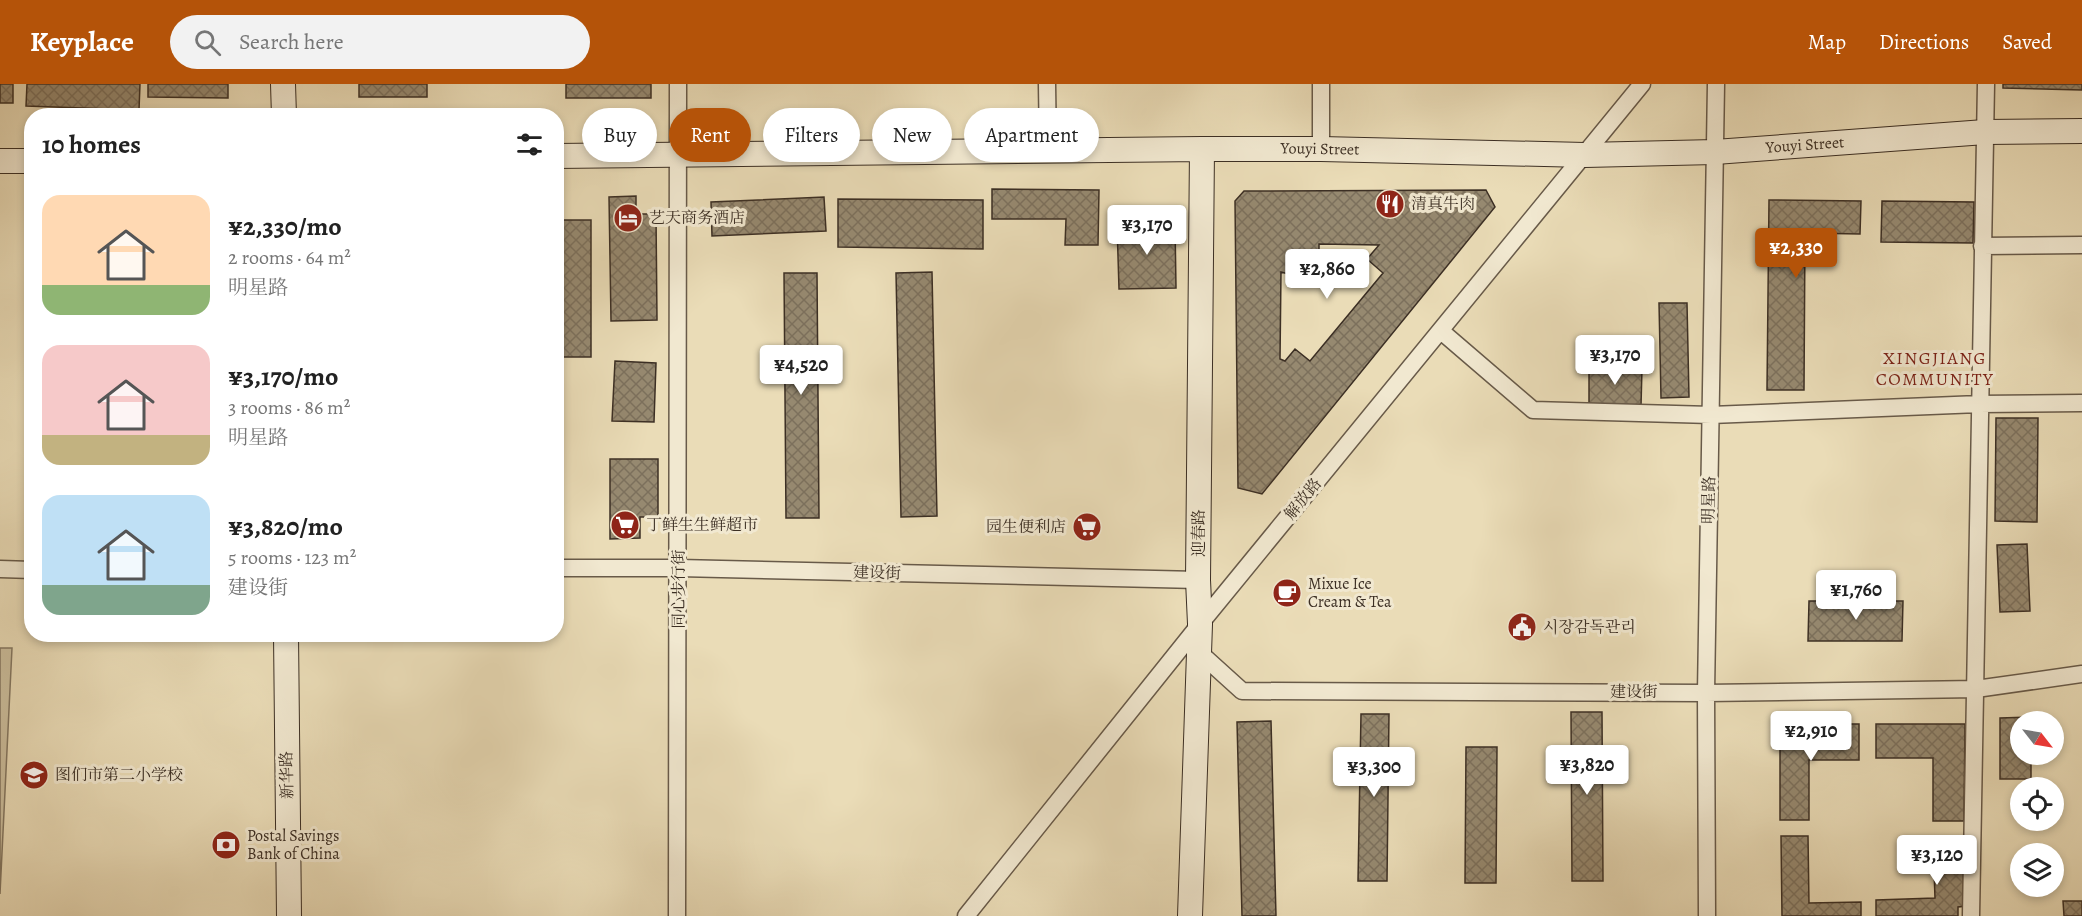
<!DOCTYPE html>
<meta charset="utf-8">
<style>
:root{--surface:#fff;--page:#f2f2f2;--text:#222;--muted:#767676;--accent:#b45309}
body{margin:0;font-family:Alegreya,"Noto Serif SC","Noto Serif KR",serif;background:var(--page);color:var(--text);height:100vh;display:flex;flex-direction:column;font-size:22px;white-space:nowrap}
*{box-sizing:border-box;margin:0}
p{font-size:20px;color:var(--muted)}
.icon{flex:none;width:33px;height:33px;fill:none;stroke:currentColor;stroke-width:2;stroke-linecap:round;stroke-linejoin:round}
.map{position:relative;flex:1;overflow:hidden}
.drawer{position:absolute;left:24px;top:24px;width:540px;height:534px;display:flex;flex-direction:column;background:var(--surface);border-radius:24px;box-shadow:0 3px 9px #0003}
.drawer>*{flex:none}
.top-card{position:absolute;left:582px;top:24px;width:570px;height:54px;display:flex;gap:12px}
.needle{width:39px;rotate:121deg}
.fabs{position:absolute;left:2010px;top:627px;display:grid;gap:12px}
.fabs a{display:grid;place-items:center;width:54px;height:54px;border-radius:50%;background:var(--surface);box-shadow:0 3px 9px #0003;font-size:30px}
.price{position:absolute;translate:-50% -51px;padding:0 14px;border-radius:6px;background:#fff;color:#222;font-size:20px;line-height:39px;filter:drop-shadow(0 2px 3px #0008)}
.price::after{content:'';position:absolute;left:50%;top:36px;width:18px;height:14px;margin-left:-9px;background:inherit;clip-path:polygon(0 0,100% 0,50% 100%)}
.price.on{background:var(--accent);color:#fff}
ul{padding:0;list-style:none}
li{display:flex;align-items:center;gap:18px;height:150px;padding:0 18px}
li span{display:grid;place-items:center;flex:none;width:168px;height:120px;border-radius:18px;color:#555}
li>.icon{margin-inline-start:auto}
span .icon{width:72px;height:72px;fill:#fffc;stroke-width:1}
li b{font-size:26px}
h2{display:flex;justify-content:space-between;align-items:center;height:72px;padding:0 18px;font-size:26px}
.pill{padding:0 21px;border-radius:27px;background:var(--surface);box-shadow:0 3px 9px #0003;font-size:21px;line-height:54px}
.pill.on{background:var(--accent);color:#fff}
header{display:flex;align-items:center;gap:36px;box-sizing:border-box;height:84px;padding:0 30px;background:var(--accent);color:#fff}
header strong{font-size:28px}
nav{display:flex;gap:33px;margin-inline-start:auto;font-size:21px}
.search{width:420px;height:54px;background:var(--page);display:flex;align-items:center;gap:15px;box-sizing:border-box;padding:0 21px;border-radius:33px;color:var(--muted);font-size:22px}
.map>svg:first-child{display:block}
.grass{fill:#ccbf9e;stroke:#847761;stroke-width:1.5}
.building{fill:url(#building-cross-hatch);stroke:#3c2f24;stroke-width:1.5;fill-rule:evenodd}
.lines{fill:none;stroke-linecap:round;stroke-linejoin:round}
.street-casing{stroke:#685a49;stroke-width:19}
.secondary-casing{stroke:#3c2f24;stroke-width:26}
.street{stroke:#f1e8d0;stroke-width:16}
.secondary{stroke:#f1e8d0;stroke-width:24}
.labels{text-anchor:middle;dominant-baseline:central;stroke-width:6;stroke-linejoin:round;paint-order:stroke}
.street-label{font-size:16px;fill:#3c2f24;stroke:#f1e8d0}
.poi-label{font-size:16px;fill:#3c2f24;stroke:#f1e8d0;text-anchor:start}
.neighbourhood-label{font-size:18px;letter-spacing:1.5px;fill:#7a1f14;stroke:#f1e8d0}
</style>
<header>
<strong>Keyplace</strong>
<div class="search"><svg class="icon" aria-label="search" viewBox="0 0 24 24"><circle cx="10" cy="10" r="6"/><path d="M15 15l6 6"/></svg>Search here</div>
<nav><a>Map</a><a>Directions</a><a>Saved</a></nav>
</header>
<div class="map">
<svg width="2082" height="832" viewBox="0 0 2082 832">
<defs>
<pattern id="building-cross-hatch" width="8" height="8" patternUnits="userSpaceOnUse" patternTransform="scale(1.5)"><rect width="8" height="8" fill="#968970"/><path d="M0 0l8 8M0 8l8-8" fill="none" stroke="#7c705c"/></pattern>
</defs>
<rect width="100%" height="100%" fill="#eadcb7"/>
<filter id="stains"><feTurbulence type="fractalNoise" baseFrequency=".00333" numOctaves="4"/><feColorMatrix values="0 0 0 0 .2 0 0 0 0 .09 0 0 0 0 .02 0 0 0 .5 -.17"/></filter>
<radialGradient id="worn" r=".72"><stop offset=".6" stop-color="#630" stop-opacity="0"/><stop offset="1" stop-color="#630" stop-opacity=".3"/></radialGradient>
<path class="grass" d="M0,564H12L0,810Z"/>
<path class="building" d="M0,0H13V19H0Z
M27,0H140L139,26L26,22Z
M148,0H228V14L148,13Z
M359,0H427V13H359Z
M566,0H651V14H566Z
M2003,0H2082V6L2003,4Z
M992,105L1099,106L1098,161H1065L1066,135H992Z
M1486,106L1495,123L1262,410L1238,404L1235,117L1244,107ZM1319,160L1379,161L1367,175L1383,189L1310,277L1295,265L1285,277L1280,275L1281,188L1292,191L1303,188L1311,178L1319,175Z
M636,112V130H656L657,236L611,237L609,113Z
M824,113L826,147L712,152L711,118Z
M838,115L983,116V165L838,163Z
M1769,116L1861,117L1860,150L1805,149L1804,306H1767Z
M1882,117L1974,118L1973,159L1881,158Z
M559,136H591V273H559Z
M1175,139L1176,204L1119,205L1117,140Z
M932,188L937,432L901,433L896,189Z
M784,189H817L819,434H786Z
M1659,219H1687L1689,313L1661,314Z
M615,277L656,279L654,338L612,337Z
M1589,283L1642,284L1641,322L1589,321Z
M1996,334H2038L2037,438L1995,437Z
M610,375H658V433H640V454L610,455Z
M2027,460L2030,527L2000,528L1997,461Z
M1809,517H1903L1902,557H1808Z
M1571,628H1602L1603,797H1572Z
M1361,630H1389L1387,797H1358Z
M2031,633V638H2020V670H2031V695H2000V634Z
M1271,637L1276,832H1242L1237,638Z
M1808,640H1859V676H1809V736H1780V649H1808Z
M1876,640H1965L1964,737H1933V674H1876Z
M1466,663H1497L1496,799H1465Z
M1781,752H1808L1809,819L1861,818V832H1782Z
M1965,755L1967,822L1958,823V832H1876V816L1935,814L1933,757Z
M2063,817H2082V832H2064Z"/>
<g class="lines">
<g class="street-casing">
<path id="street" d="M1047,0L1048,66
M1321,65V0
M1982,162L2082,161
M1441,247L1533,326L1711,331L1979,320L2082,319
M556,484H679L1198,496
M0,485L32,486
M1200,569L1242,607L1706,609L1976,605L2082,590
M677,832L678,0
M966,832L1200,540L1642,0
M1707,832L1706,609L1716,0
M1971,832L1986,0"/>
</g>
<g class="secondary-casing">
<path id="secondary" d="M283,0L284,32
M556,72L1202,65H1321L1585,71L1715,68L1985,48L2082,47
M0,77H32
M286,550L289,832
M1190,832L1200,540L1198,496L1202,65"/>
</g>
<use href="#street" class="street"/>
<use href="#secondary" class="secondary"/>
</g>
<defs>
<g id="restaurant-disc" transform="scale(1.5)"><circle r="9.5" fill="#8f2418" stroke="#f1e8d0"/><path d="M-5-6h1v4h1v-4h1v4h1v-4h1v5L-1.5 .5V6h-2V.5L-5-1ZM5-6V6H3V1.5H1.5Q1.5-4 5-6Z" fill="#fff"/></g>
<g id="hotel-disc" transform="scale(1.5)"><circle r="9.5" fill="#8f2418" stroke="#f1e8d0"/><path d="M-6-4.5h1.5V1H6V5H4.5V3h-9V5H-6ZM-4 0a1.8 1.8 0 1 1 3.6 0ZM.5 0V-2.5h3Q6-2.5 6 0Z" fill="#fff"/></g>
<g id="supermarket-disc" transform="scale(1.5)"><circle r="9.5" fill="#8f2418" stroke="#f1e8d0"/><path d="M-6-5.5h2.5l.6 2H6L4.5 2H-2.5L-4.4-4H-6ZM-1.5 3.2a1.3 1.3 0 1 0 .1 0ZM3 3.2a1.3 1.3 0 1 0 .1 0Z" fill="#fff"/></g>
<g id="cafe-disc" transform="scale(1.5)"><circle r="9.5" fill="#8f2418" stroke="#f1e8d0"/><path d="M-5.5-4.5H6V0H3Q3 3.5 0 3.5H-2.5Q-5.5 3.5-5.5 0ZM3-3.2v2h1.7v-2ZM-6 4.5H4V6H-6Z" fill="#fff"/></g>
<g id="civic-disc" transform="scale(1.5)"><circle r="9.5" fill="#8f2418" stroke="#f1e8d0"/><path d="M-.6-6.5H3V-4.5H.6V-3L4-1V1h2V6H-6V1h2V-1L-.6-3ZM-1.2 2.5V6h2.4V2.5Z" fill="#fff"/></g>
<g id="school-disc" transform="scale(1.5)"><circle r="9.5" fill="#8f2418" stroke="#f1e8d0"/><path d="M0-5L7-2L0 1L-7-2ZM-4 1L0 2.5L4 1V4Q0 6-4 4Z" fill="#fff"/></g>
<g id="bank-disc" transform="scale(1.5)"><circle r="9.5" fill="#8f2418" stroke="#f1e8d0"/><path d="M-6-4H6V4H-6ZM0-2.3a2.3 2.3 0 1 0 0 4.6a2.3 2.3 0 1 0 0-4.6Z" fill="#fff"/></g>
</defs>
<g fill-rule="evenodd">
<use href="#restaurant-disc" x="1390" y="120"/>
<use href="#hotel-disc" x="628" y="134"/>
<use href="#supermarket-disc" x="625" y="441"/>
<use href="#supermarket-disc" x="1087" y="443"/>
<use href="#cafe-disc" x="1287" y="509"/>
<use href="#civic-disc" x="1522" y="543"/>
<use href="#school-disc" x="34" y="691"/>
<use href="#bank-disc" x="226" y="761"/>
</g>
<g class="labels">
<g class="street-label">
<text transform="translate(1805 61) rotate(-4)">Youyi Street</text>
<text transform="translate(1320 65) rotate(1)">Youyi Street</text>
<text transform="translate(1303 415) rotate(-51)">解放路</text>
<text transform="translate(1709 416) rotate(-89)">明星路</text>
<text transform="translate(1199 449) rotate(-90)">迎春路</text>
<text transform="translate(877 489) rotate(1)">建设街</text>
<text transform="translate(679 505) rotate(-90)">同心步行街</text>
<text x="1634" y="608">建设街</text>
<text transform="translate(287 691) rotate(-91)">新华路</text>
</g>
<g class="poi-label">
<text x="1411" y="120">清真牛肉</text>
<text x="649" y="134">艺天商务酒店</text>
<text x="646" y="441">丁鲜生生鲜超市</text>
<text x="1066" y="443" text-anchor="end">园生便利店</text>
<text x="1308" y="500">Mixue Ice<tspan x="1308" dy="18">Cream &amp; Tea</tspan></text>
<text x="1543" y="543">시장감독관리</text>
<text x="55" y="691">图们市第二小学校</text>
<text x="247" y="752">Postal Savings<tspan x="247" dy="18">Bank of China</tspan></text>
</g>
<g class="neighbourhood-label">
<text x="1935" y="274">XINGJIANG<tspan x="1935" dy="21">COMMUNITY</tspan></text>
</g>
</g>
<rect width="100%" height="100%" filter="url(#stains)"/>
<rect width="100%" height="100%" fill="url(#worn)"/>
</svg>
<div class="fabs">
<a><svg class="needle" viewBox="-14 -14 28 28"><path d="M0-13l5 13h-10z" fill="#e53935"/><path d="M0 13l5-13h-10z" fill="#767676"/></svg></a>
<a><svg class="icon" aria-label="locate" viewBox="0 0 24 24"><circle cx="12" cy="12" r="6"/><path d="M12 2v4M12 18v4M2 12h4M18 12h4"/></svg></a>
<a><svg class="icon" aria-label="layers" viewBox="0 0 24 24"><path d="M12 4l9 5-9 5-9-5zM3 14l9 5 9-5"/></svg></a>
</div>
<b class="price" style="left:1147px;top:172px">¥3,170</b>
<b class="price on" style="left:1796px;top:195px">¥2,330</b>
<b class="price" style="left:1327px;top:216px">¥2,860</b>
<b class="price" style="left:1615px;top:302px">¥3,170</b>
<b class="price" style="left:801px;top:312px">¥4,520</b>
<b class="price" style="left:1856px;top:537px">¥1,760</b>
<b class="price" style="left:1811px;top:678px">¥2,910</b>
<b class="price" style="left:1587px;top:712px">¥3,820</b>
<b class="price" style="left:1374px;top:714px">¥3,300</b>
<b class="price" style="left:1937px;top:802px">¥3,120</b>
<div class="top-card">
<a class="pill">Buy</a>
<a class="pill on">Rent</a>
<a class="pill">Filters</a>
<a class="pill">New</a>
<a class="pill">Apartment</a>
</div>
<section class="drawer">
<h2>10 homes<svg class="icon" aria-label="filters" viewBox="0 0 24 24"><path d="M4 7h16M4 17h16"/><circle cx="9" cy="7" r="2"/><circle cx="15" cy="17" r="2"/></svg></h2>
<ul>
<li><span style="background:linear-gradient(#ffd9b3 75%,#8fb573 0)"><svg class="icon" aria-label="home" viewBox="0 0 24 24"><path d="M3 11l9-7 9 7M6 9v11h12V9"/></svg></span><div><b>¥2,330/mo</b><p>2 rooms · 64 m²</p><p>明星路</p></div></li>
<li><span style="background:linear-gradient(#f6c9c9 75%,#c2b280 0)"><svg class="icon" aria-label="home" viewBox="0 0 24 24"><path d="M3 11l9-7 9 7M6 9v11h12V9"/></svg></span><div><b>¥3,170/mo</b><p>3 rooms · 86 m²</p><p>明星路</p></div></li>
<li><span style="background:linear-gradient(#bfe0f5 75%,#7fa58c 0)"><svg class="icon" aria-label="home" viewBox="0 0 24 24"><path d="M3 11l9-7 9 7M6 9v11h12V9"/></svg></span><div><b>¥3,820/mo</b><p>5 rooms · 123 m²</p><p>建设街</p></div></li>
</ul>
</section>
</div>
